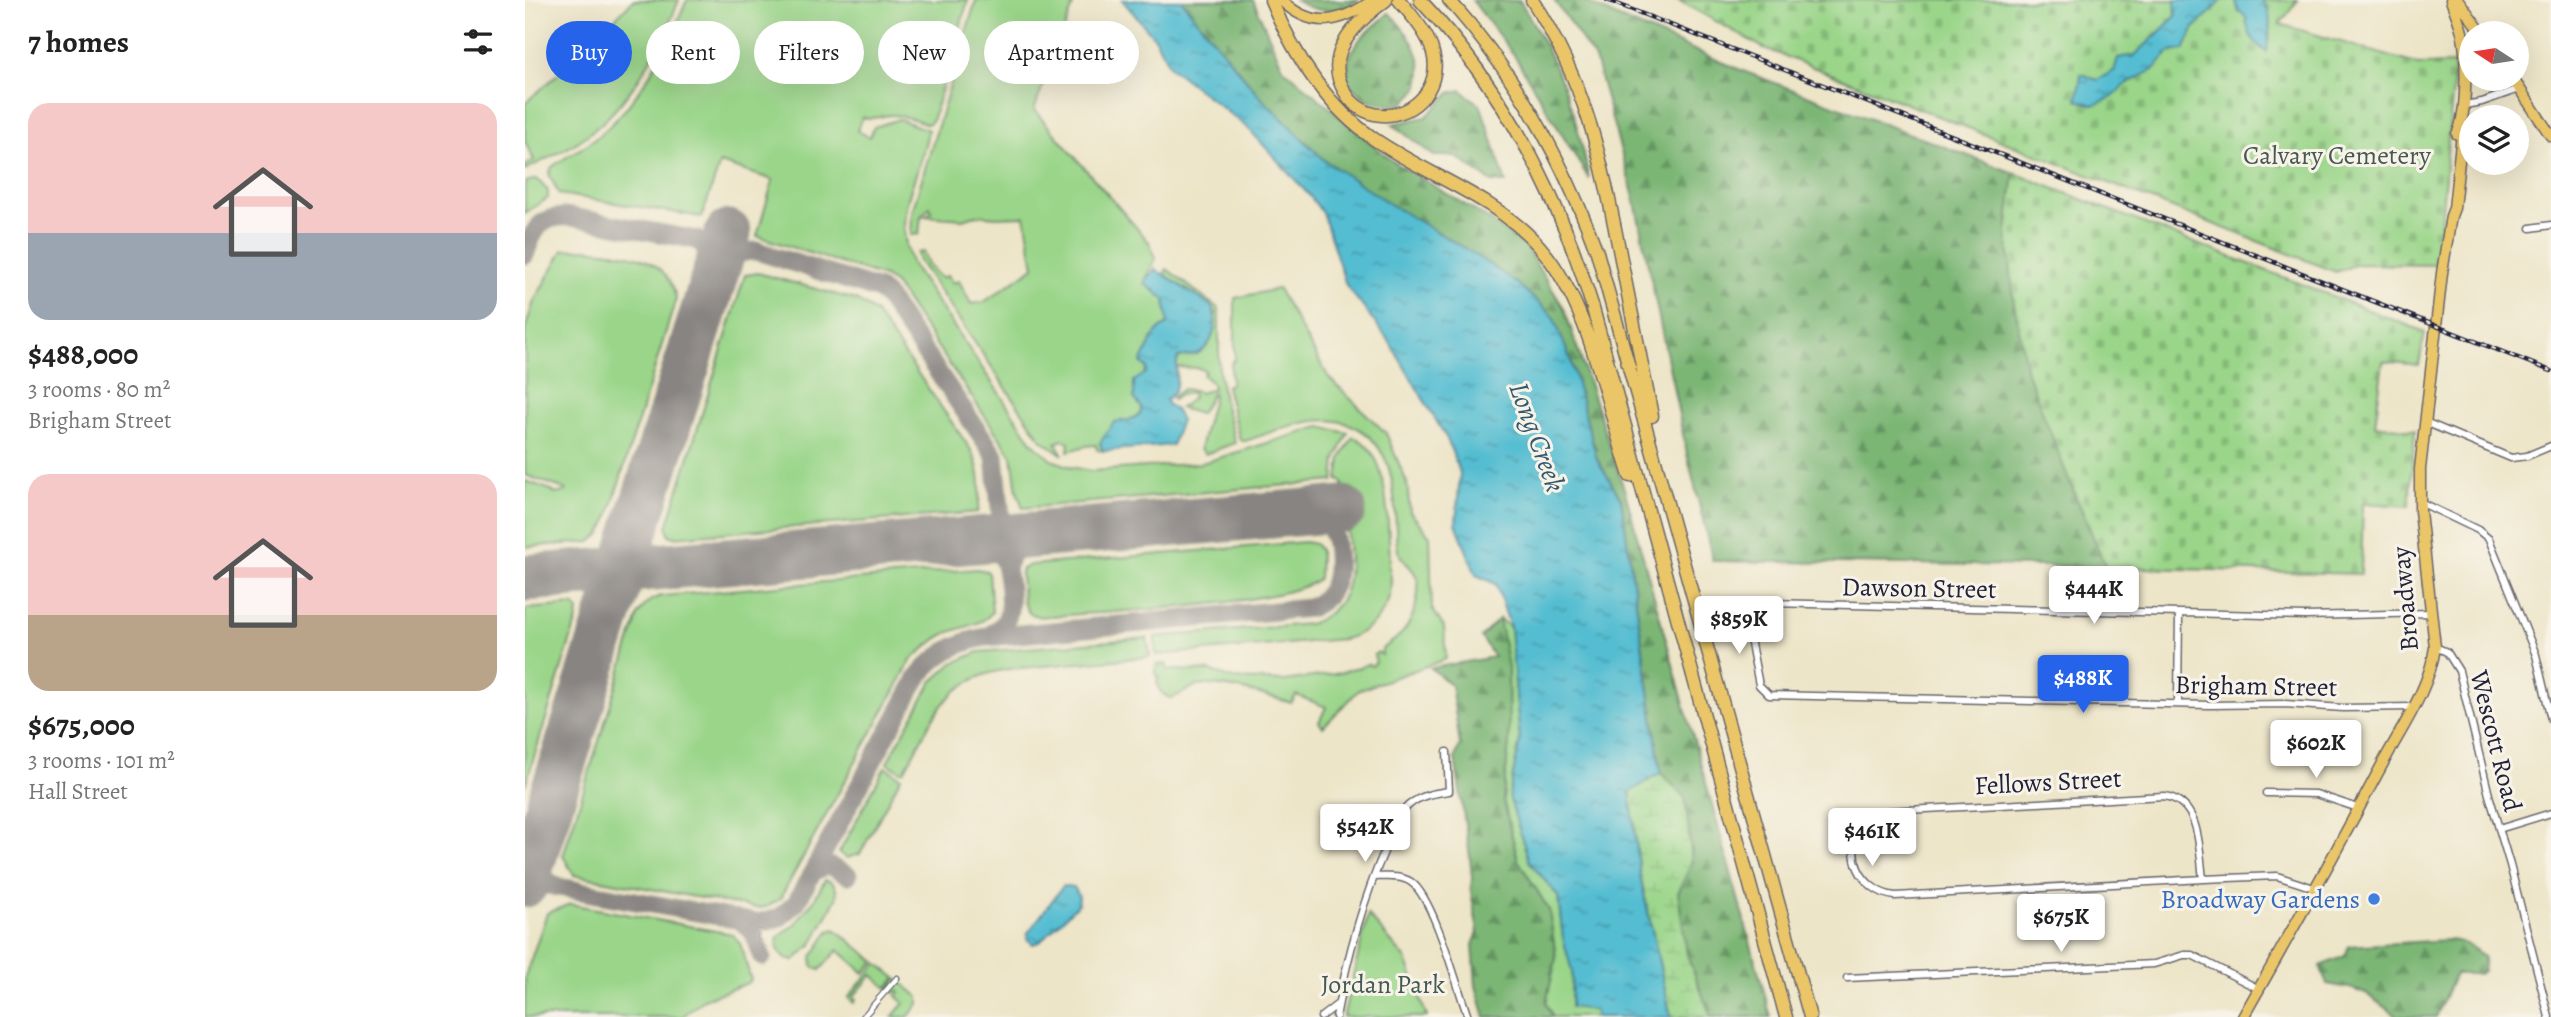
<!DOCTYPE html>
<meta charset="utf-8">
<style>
:root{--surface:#fff;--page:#f6f6f6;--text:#222;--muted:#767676;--accent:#2563eb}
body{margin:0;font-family:Alegreya,serif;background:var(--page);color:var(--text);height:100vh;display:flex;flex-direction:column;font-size:26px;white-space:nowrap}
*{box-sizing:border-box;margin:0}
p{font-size:23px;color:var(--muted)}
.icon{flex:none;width:38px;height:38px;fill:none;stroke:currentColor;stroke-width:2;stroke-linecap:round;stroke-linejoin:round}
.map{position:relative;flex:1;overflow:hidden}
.side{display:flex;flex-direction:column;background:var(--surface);width:525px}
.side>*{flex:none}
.banner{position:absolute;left:21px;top:21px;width:665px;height:63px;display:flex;gap:14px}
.needle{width:46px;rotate:282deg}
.tools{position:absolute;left:1934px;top:21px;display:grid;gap:14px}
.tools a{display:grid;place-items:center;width:70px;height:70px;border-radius:50%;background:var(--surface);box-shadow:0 7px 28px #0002;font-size:35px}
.price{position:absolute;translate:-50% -60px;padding:0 16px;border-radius:7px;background:#fff;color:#222;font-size:23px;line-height:46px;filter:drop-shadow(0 2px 4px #0008)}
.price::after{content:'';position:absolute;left:50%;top:42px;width:21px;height:16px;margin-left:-10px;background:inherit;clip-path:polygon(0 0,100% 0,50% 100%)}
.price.on{background:var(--accent);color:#fff}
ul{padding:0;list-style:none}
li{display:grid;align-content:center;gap:14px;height:371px;padding:0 28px}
li span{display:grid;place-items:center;height:217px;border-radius:21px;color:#555}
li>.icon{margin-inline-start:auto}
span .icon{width:126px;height:126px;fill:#fffc;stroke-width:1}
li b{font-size:30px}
h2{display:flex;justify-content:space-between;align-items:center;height:84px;padding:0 28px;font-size:30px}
.pill{padding:0 24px;border-radius:32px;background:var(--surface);box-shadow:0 7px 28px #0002;font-size:24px;line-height:63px}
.pill.on{background:var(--accent);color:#fff}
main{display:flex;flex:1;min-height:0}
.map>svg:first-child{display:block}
.green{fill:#9ad589;stroke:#5e7c62;stroke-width:2}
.forest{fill:url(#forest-firs);stroke:#4e6c58;stroke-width:2}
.wetland{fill:url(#wetland-marsh);stroke:#5e7c62;stroke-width:2}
.cemetery{fill:url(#cemetery-stones);stroke:#5e7c62;stroke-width:2}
.water{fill:url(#water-ripples);stroke:#3b7086;stroke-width:2}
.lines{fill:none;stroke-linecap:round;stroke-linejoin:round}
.taxiway{stroke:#888482;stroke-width:19}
.runway{stroke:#888482;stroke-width:47}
.pedestrian-casing{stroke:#69666c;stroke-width:7}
.minor-casing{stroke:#69666c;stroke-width:9}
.primary-casing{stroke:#69666c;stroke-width:13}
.motorway-casing{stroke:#69666c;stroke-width:15}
.pedestrian{stroke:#fff;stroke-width:4.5}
.minor{stroke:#fff;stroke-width:6}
.primary{stroke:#ebc669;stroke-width:10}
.motorway{stroke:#ebc669;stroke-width:12}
.rail-casing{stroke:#22223b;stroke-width:4.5}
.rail{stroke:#f7f3e8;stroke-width:2;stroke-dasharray:5;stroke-linecap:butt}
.shop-dot{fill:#3f7fe0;stroke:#f7f3e8;stroke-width:2.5}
.labels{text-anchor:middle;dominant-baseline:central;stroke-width:6;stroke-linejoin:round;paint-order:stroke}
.park-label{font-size:26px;fill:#465852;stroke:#f7f3e8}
.street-label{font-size:26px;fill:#22223b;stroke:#f7f3e8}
.shop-label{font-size:26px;fill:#366cbe;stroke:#f7f3e8;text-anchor:end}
.water-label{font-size:28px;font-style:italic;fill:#345870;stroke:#f7f3e8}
</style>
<main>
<section class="side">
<h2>7 homes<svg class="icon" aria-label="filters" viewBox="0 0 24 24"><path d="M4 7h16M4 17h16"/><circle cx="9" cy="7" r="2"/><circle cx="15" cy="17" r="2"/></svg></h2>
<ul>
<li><span style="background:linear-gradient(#f6c9c9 60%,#9aa5b1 0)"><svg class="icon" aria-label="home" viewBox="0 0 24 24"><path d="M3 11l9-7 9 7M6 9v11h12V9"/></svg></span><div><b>$488,000</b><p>3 rooms · 80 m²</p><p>Brigham Street</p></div></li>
<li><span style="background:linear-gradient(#f6c9c9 65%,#b9a48a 0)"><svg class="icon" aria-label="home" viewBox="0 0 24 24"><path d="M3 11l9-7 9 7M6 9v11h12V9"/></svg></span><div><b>$675,000</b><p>3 rooms · 101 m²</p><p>Hall Street</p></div></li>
</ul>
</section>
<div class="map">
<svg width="2026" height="1017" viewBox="0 0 2026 1017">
<defs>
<pattern id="forest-firs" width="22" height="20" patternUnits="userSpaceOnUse" patternTransform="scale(1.75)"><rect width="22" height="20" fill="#7bb675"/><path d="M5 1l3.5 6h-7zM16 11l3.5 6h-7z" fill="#649461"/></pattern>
<pattern id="wetland-marsh" width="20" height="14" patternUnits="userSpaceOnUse" patternTransform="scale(1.75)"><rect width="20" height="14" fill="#9ad589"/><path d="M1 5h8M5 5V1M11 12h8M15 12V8" fill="none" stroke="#84b777"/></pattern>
<pattern id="cemetery-stones" width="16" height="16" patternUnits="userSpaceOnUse" patternTransform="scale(1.75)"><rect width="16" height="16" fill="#9ad589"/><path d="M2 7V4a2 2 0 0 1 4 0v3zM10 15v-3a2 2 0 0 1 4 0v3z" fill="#84b777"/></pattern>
<pattern id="water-ripples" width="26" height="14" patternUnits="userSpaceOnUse" patternTransform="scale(1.75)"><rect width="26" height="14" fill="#54bdd1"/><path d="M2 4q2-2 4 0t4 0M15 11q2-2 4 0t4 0" fill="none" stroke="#4599ab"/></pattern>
</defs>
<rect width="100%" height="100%" fill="#f7f3e8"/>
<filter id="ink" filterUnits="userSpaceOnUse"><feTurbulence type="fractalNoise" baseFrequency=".0143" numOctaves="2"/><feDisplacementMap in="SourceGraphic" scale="14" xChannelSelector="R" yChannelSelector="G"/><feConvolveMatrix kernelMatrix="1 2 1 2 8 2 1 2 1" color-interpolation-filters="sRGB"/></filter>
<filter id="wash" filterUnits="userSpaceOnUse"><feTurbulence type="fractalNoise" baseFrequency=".00686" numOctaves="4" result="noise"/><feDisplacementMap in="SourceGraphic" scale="28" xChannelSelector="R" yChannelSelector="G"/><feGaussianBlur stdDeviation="1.57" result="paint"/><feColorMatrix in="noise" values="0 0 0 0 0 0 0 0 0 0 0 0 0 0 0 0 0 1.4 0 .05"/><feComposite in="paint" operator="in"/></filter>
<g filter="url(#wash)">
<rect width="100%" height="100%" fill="#ede5c8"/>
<path class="green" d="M108,0H154C136,47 103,106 61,136C43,150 20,159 0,170V166L9,160L0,142V103L55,55Z
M162,0H443L407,121L403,124C391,120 379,115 367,115C356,115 348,121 337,117L332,131L345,137L349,127L374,119L403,130C395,182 365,209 387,265L508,443L527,460L546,467L566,471L677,463L795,427L823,433L811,459L809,481L498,508L492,491L487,456L369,283L359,277L232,236L248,180L195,163L177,217L34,194L24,174L27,167C43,155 61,147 76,134C115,101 143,46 162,0Z
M451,0H550L509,110L624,242L631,258L619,283L640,299L643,324C626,332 625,348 616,362L622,368L609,398L617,408L615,415L604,420L575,443L578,451L572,450L571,445C558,445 554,449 543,451L544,442L537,440L531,443L538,455L516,439L394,261L392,253L398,252L404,266L416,278L422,276L428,283L434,281L446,304L459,302L509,267L500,216L471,217L451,215L438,219L400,216L407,212L405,207L396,216L394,234L386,235L387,212Z
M12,179L23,191V198L0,213V182Z
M61,249C99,254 142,253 151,299L82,522L75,535L65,542L0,547V481L26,490L31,494L41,491L40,489L0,475V330L9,301L38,250Z
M642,269L694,309V370L699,402L710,443L680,454L675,449L689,394L687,393L675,414L655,408L668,398L667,392L655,395L648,400L647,398L658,389L670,390L675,393L688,389L687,383L678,375L680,371L674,368L650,367L654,357C686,351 684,343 691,313L685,305L639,274Z
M233,273L331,300L350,312L446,450C457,472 456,489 453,512L148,537L144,535L142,527L220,275Z
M753,289L804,378L861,433L882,483L885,512L905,536L907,609L919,627L921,659L834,690L798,727L794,722L801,707L771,695L766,703C743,696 694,681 671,686C662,689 655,696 646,698C636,695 629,686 634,677L631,675V665L641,664L643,670L685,671L708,679L759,681L816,673L843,664L847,666L851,662L849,655L853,652L857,655V649C864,644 872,639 878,632C889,619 899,587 889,572C882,562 873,558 872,545C870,523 871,498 866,476C863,461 856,449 846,438C810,403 760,428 720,441H716L714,437L701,386L706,384V365L710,358V298Z
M828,437C866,449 862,525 865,558C862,566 866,572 866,580C867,609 846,633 819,639L631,655L630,637L784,624C829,607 826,573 822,532C821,515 819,499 818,482L813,480L816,458Z
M780,542L790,544L795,550L794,578C767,606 564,612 515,617L504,613L498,602L496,573L497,569L505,565Z
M451,569L462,571L464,574L467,612C458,626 433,627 418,635C407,641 397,651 387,659L255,899L241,907L231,908L49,875L38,856L113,616C119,605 124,599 137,596Z
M49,605L53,610L52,619L0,786V609Z
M974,619L985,627L995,740L984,796L1004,861L1033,896L1038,938L1047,971L1046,1007L1069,1010L1071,1017H1028L1021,1003L1031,958L1024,910L993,860L978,800L984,742Z
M622,638L625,655L623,657L484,669C418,679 409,719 379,771H376L362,763L407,682L428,663L454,652Z
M360,767L376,777L335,854L322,858L314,853Z
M300,880C309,880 313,890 311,899L287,944L269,961C256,959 251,951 252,938L270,924L289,900Z
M45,904L207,934L215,943L226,980L223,983L179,999L157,1017H0V977L22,913Z
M843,915L881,959L902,1017H818Z
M310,929L350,961L339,973L313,950L295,970L288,967L287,957L304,931Z
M352,963L371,978L362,988L347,975L328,997L331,1000L329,1003L323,998Z
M372,979L394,997V1004L383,1017H367L379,1003L372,996L375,992L373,990L370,993L364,990Z"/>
<path class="forest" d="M656,0H728L758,68L866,160L962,218L1000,246L1039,308L1100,492L1246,1017H1186L1162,955L1153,893L1167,862L1160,798L1136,773L1096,499L1072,459L1045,358L993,284L949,254L868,206L799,160L735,97Z
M770,0H834C812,14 792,14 770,0Z
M947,0L995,1C1032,62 1051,108 1064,179L989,55Z
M1029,0H1057L1092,17L1218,71L1489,173L1482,232L1489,303L1544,480L1581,567L1188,561L1162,454L1110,201L1070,59Z
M864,13C882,31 904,59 893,87C891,93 882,99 878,104C851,106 839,102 822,81L824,57L835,39Z
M936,90L956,106L981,183L967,182L930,156H909L867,124L901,117L925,93Z
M974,619L983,667L984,742L978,800L993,860L1024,910L1031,958L1021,1003L1028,1017H960L951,986L948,945L953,932L946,891L947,878L945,857L930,758L935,744L926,685L906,668L969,657L956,637Z
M1923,940C1939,941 1948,947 1959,958L1958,971L1954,974H1930L1911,1017H1874L1841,994L1825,988L1802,984L1795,966L1820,956L1824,946Z"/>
<path class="wetland" d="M949,254L993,284L1028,316L1045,358L1072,459L1096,499L1136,773L1160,798L1167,862L1153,893L1162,955L1186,1017H1146L1115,875L1105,792Z"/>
<path class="cemetery" d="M1153,0H1773L1755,24L1894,65L1930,64L1912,265L1833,264L1811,272L1239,48Z
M1489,173L1900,332L1894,365L1858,361L1850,425L1890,430L1884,506L1838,503L1836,574L1581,567L1544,480L1502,372L1489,303L1482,232Z"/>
<path class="water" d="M597,0H656L735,97L799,160L868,206L949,254L993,284L1028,316L1045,358L1072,459L1096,499L1136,773L1105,792L1115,875L1146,1017H1071L1069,1010L1046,1007L1047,971L1038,938L1033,896L1004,861L984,796L995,740L985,627L971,584L951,575L931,523L935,473L922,439L864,341L821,285L798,214L784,195L724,129L645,67L629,37Z
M1650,0H1698L1669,28L1659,50L1644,52L1628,70L1598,86L1588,97L1569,105L1552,100L1556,74L1572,80L1589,71L1593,58L1610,55L1651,16Z
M1710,0H1737C1750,14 1743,34 1742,52C1728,43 1722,33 1721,17L1714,11Z
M630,269L685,305C696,320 688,348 671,354C666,356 659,356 653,357C648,373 658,390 641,399L642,404L650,410L656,420L647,445L578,451L575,443L589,422L604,420L615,415L617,408L609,398V381L621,373L622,368L616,362C625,348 626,332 643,324L640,299L619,283Z
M538,886L549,887L554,896L553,904L515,942L508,944L502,939V934Z"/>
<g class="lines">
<path class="taxiway" d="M0,255C9,227 16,215 47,217L172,240C187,251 190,261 187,279
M187,279C200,260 209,251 232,251L354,290L361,296L470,456L481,569
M444,541C456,542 466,544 474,553C484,565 487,605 482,618C478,627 470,632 462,637
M481,568L488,550L507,535
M12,844C10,863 14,877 32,887
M289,871L302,865L323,875
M0,881L232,923L254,918L271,903L392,679C409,655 432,642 461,637L784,608C809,598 813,577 811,552C810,542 809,533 802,525C796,518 787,515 777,513
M215,920L228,932L237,957"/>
<path class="runway" d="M0,578L818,509
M0,884L203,233"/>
</g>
</g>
<g filter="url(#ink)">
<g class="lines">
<g class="pedestrian-casing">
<path id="pedestrian" d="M338,1017L372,978"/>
</g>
<g class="minor-casing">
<path id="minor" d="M1939,105L1957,102L1994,89
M2006,228L2026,225
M1900,422L1986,458L2002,456L2026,446
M1895,502L1953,530L1964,539L2011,655L2026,719
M1910,647L1922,652L1934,671L1964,795L1985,865L2024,1017
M1653,703L1654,613
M1888,707L1818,708L1760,704L1685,705L1244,695L1234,685L1220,613L1224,607L1240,603L1780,616L1907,613
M1741,793L1791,794L1833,808
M1639,796C1676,801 1674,849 1678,879L1370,896C1337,892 1315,852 1340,824C1347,817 1355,814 1364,811Z
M1974,829L2026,813
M849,877C861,877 876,875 886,882C909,898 932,987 943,1017
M1678,879L1752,876L1789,888
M1322,978L1629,964L1659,955H1667L1734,989
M796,1017L813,1004
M811,1017C822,958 837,902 861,847C867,833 872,815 884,805C896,795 909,793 924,791L922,752"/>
</g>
<g class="primary-casing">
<path id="primary" d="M756,0C787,30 816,23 848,0
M1926,0C1930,12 1936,24 1938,37C1942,58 1942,116 1932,134
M1933,0L1957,33
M1988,79L2026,136
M1718,1017C1766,933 1813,848 1858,763C1877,727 1905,688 1910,647L1895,511V469L1917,273L1926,216L1929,208L1937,133L1935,129"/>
</g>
<g class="motorway-casing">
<path id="motorway" d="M746,0C768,53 801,106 849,139C903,176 969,196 1014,246C1065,303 1081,404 1105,476
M861,0C833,21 796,54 820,92C826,103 837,111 849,114C884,122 918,89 908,53C903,33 887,16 874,0
M895,0C977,87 1032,191 1067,305L1261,1017
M924,0C990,73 1038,160 1072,252L1285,1017
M1007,0C1062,85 1076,157 1095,254C1106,308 1116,362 1127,416"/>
</g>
<use href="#pedestrian" class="pedestrian"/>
<use href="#minor" class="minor"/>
<use href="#primary" class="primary"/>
<use href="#motorway" class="motorway"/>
<g class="rail-casing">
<path id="rail" d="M1082,0L2026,371"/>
</g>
<use href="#rail" class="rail"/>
</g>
</g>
<circle class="shop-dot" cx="1849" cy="899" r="7"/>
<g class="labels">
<g class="park-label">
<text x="1812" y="155">Calvary Cemetery</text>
<text x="858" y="984">Jordan Park</text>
</g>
<g class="street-label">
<text transform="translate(1394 588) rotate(1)">Dawson Street</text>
<text transform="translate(1880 599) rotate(-95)">Broadway</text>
<text transform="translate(1731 686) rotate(1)">Brigham Street</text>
<text transform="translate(1971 741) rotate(76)">Wescott Road</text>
<text transform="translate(1523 782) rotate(-3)">Fellows Street</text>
</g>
<g class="shop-label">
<text x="1835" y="899">Broadway Gardens</text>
</g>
<g class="water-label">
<text transform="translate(1012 437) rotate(70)">Long Creek</text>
</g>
</g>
</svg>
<div class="tools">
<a><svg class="needle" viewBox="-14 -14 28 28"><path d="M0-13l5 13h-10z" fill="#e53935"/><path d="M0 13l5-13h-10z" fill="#767676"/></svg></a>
<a><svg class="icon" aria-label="layers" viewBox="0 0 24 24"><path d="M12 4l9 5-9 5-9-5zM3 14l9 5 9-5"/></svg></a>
</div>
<b class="price" style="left:1569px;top:626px">$444K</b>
<b class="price" style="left:1214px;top:656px">$859K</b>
<b class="price on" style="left:1558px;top:715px">$488K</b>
<b class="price" style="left:1791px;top:780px">$602K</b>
<b class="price" style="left:840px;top:864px">$542K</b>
<b class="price" style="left:1347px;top:868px">$461K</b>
<b class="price" style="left:1536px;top:954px">$675K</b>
<div class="banner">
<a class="pill on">Buy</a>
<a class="pill">Rent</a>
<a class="pill">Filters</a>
<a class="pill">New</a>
<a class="pill">Apartment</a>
</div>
</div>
</main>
